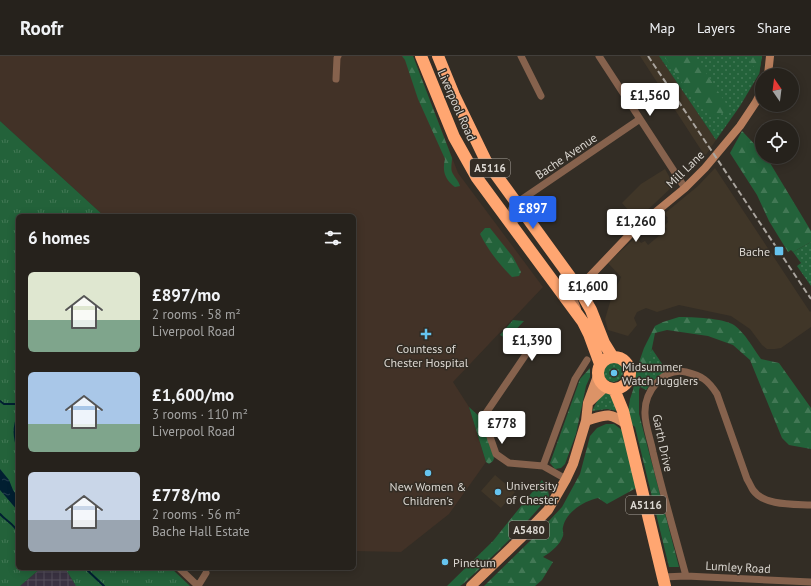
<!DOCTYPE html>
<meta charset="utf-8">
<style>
:root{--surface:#26221c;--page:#322f29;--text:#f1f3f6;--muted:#a4a4a3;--line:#423f3b;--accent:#2563eb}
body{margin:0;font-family:"PT Sans",sans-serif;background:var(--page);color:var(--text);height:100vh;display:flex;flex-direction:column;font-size:15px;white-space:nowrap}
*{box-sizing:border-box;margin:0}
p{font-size:13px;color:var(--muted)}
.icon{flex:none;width:22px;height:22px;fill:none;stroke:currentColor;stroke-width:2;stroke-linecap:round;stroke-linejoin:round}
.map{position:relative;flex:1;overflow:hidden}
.sheet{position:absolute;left:16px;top:158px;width:340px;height:356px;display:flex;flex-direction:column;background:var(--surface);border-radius:6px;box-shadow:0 2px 10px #0003,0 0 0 1px var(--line)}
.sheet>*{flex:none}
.needle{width:26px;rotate:346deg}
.fabs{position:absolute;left:755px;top:12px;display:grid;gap:8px}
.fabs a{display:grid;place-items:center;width:44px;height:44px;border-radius:50%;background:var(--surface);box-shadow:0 2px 10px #0003,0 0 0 1px var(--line);font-size:20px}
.price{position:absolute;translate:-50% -34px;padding:0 9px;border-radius:4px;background:#fff;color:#222;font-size:13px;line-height:26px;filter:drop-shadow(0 1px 2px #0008)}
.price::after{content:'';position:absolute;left:50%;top:24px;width:12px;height:9px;margin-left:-6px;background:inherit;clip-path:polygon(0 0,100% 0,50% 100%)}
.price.on{background:var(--accent);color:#fff}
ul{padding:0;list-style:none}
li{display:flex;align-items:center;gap:12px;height:100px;padding:0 12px}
li span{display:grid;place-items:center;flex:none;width:112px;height:80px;border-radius:6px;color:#555}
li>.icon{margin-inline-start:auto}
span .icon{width:48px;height:48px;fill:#fffc;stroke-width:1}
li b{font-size:17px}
h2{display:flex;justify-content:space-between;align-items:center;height:48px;padding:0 12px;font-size:17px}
header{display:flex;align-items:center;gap:24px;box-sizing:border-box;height:56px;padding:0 20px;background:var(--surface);border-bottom:1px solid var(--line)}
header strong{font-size:19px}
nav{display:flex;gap:22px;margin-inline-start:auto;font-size:14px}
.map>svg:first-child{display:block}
.built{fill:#403628}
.industrial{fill:url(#industrial-grid)}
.medical{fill:#423227}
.grass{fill:url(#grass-dots)}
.forest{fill:url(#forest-firs)}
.park{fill:url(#park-tufts)}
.water{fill:url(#water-ripples)}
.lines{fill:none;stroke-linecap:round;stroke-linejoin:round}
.stream{stroke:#011f31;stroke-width:2}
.street{stroke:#86624d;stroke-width:7}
.secondary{stroke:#b77d5c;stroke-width:8}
.primary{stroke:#dc9367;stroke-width:10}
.highway{stroke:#ffa671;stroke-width:12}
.rail{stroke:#aaa59f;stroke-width:2;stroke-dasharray:6 3;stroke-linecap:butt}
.poi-dot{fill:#66c4ef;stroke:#332d25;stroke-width:1.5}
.labels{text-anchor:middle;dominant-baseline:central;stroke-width:3;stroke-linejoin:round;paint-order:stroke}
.shield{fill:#332d25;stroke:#a9a49d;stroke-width:1}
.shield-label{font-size:11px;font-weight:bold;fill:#dbd7d1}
.street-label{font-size:12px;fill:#dbd7d1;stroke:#332d25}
.poi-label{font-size:12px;fill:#dbd7d1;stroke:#332d25;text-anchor:start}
</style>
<header>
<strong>Roofr</strong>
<nav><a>Map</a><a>Layers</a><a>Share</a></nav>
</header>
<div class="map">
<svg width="811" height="530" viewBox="0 0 811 530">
<defs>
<pattern id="industrial-grid" width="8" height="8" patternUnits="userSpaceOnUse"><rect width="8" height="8" fill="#3a3242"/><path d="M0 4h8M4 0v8" fill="none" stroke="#564f5c"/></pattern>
<pattern id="grass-dots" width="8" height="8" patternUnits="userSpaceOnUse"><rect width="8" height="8" fill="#23623a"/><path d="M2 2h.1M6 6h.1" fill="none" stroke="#427855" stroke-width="1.8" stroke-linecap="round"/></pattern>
<pattern id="forest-firs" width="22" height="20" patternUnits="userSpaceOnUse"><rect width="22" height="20" fill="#23623a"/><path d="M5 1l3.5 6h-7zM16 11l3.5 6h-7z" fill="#427855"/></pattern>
<pattern id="park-tufts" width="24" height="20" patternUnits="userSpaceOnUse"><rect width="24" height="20" fill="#23623a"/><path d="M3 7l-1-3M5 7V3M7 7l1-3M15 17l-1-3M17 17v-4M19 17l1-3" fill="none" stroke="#427855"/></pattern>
<pattern id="water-ripples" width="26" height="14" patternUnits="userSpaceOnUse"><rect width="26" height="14" fill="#011f31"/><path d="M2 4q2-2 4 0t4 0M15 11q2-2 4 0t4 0" fill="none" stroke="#253f4e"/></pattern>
</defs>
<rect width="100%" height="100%" fill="#332d25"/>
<path class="built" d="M640,0H659L716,84L705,100Z
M715,112L810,256L811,255V271L781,292L775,293H767L762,289L750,273L731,260L679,249L657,256L646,252L637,256L634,262L637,269L628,280L608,274L605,263L611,243L621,221L608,207L636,181L641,187L645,185L648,189L667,173L664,170L668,166L667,163L668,162L664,158L698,130Z
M665,113L674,129L637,164L622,147L641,128Z
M495,419L515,436L501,452L481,435Z"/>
<path class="industrial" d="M41,512H65L76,530H20Z"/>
<path class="medical" d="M0,0H413L458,117L543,231L453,326L469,351L486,406L449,458L401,496L354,495V160H104L0,65Z"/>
<path class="grass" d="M659,0H762L759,18L740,50L716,84Z
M811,186V230L797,210L801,207L793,196Z
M652,293L667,315L655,323L646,334L640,331Z
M603 316a10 10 0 1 1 20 0a10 10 0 1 1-20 0Z
M609,336L618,355L607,353L592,355C596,347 600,338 609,336Z"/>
<path class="forest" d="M402,0H413L452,102C452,107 450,114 453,118C456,123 458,124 460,130L455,131C445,124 442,115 445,103L418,43L405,4Z
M664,0H695L727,49V56L710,60L696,47Z
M747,0H762L759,19Z
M742,75L762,96V101L767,102L811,175V186L793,196L791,194L788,196L769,165L757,139L730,97Z
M485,172H490L513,201L521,216L519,220L512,221C499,208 488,194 480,178Z
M679,261C692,261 723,262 734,269C745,277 753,292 761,303L779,307L811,352V393L789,389L782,382L750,304L733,289L708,280L667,274L655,277L650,302L639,334V358L679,511H669L635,371L629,366L628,356L630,343L633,334L636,315L644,292L655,270L663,266Z
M590,312V321L586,330L576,378L565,408L561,412L555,413L550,407L580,323Z
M469,351L481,362L494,402L493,405L489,408L486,406Z
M606,368H614L622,374L638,431L607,448L598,442C584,445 566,456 563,471C562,474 564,477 563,480C560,489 551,496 543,501L553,506L542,524L535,530H484L533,482L562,451L580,418L590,380L597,372Z
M542,424L548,434L549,440C523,472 493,500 463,528L460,530H447L493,485Z"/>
<path class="park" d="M0,65L104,160H18V512H48H41L20,530H0Z
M513,264L524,265L507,283L500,279Z
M65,512H171L190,530H76Z"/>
<path class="water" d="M0,413L9,424L13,434L18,441V455L0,434Z"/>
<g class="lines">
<path class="stream" d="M0,345L4,348H18
M18,359C13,372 14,381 18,394
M0,458C6,465 15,468 18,477
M85,512L104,530"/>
<path class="street" d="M521,0L541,40
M599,0L685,132
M336,23L337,2L338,0
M515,165C510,158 509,154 515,148L640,63
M535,285L486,357V369L496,398L509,407L543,410L566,423
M543,410L575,323L587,304
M179,512L198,530
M686,520C675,479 663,438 653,396C651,385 645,369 645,358C644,336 663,311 686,316C702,320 708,324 717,338L747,423C749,426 751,431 753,434C764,450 794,448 811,449
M662,524L663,521L686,520L811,526
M198,530L206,517"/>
<path class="secondary" d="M768,19L770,0
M577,253L572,240L575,236L634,174L685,132L705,112L740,70L756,46L762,34"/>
<path class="primary" d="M590,345L605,331
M586,365C605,359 609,355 626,368
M471,530L520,483L548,454L566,423L573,408L586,365L588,347L598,320"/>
<path class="highway" d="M421,0L454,81L477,122L583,266L589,278L600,308
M438,0L454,39L486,105L579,233L591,254L604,287L612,300
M598 317a16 16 0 1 1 32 0a16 16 0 1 1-32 0Z
M614,333L623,355L665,530"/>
<path class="rail" d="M648,0L811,243"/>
</g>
<g class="poi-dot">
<rect x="774" y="190" width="10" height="10" rx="2"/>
<path d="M424 272h4v4h4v4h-4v4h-4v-4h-4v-4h4z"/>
<circle cx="614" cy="317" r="4"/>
<circle cx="428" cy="417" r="4"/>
<circle cx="498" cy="436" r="4"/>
<circle cx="445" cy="506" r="4"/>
</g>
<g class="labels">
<g class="shield">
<rect x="470" y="103" width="40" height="18" rx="3"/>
<rect x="626" y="440" width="40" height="18" rx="3"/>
<rect x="509" y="465" width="40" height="18" rx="3"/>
</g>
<g class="shield-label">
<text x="490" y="112">A5116</text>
<text x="646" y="449">A5116</text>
<text x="529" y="474">A5480</text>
</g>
<g class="street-label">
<text transform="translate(457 49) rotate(66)">Liverpool Road</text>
<text transform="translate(566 100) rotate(-34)">Bache Avenue</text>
<text transform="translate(685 113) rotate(-44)">Mill Lane</text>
<text transform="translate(663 387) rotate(78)">Garth Drive</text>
<text transform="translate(738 511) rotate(3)">Lumley Road</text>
</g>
<g class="poi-label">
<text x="770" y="195" text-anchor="end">Bache</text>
<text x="426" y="292" text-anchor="middle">Countess of<tspan x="426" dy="14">Chester Hospital</tspan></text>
<text x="622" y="310">Midsummer<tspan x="622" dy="14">Watch Jugglers</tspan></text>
<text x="506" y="429">University<tspan x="506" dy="14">of Chester</tspan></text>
<text x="428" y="430" text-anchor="middle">New Women &amp;<tspan x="428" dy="14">Children's</tspan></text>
<text x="453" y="506">Pinetum</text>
</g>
</g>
</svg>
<div class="fabs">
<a><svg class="needle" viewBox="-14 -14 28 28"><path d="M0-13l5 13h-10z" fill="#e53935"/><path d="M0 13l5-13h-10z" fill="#a4a4a3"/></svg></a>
<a><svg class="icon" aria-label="locate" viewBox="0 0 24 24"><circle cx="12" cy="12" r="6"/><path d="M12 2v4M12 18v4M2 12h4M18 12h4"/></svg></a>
</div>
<b class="price" style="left:650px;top:61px">£1,560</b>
<b class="price on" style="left:533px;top:174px">£897</b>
<b class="price" style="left:636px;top:187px">£1,260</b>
<b class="price" style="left:588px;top:252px">£1,600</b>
<b class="price" style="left:532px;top:306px">£1,390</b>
<b class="price" style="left:502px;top:389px">£778</b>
<section class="sheet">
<h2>6 homes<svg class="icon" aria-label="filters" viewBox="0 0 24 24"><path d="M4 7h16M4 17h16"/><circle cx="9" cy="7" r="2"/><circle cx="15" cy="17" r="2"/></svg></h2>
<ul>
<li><span style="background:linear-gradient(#dfe7d0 60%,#7fa58c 0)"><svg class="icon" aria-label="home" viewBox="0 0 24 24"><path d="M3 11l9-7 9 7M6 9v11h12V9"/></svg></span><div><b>£897/mo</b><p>2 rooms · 58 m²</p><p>Liverpool Road</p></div></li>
<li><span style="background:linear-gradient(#a9c7e8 65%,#7fa58c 0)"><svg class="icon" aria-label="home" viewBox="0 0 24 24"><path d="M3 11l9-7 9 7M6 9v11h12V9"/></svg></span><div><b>£1,600/mo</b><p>3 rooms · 110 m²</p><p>Liverpool Road</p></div></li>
<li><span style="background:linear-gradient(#c9d6e8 60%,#9aa5b1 0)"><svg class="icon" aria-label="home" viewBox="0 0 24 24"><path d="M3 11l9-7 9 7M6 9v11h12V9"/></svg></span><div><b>£778/mo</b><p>2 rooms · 56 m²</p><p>Bache Hall Estate</p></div></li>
</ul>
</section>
</div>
